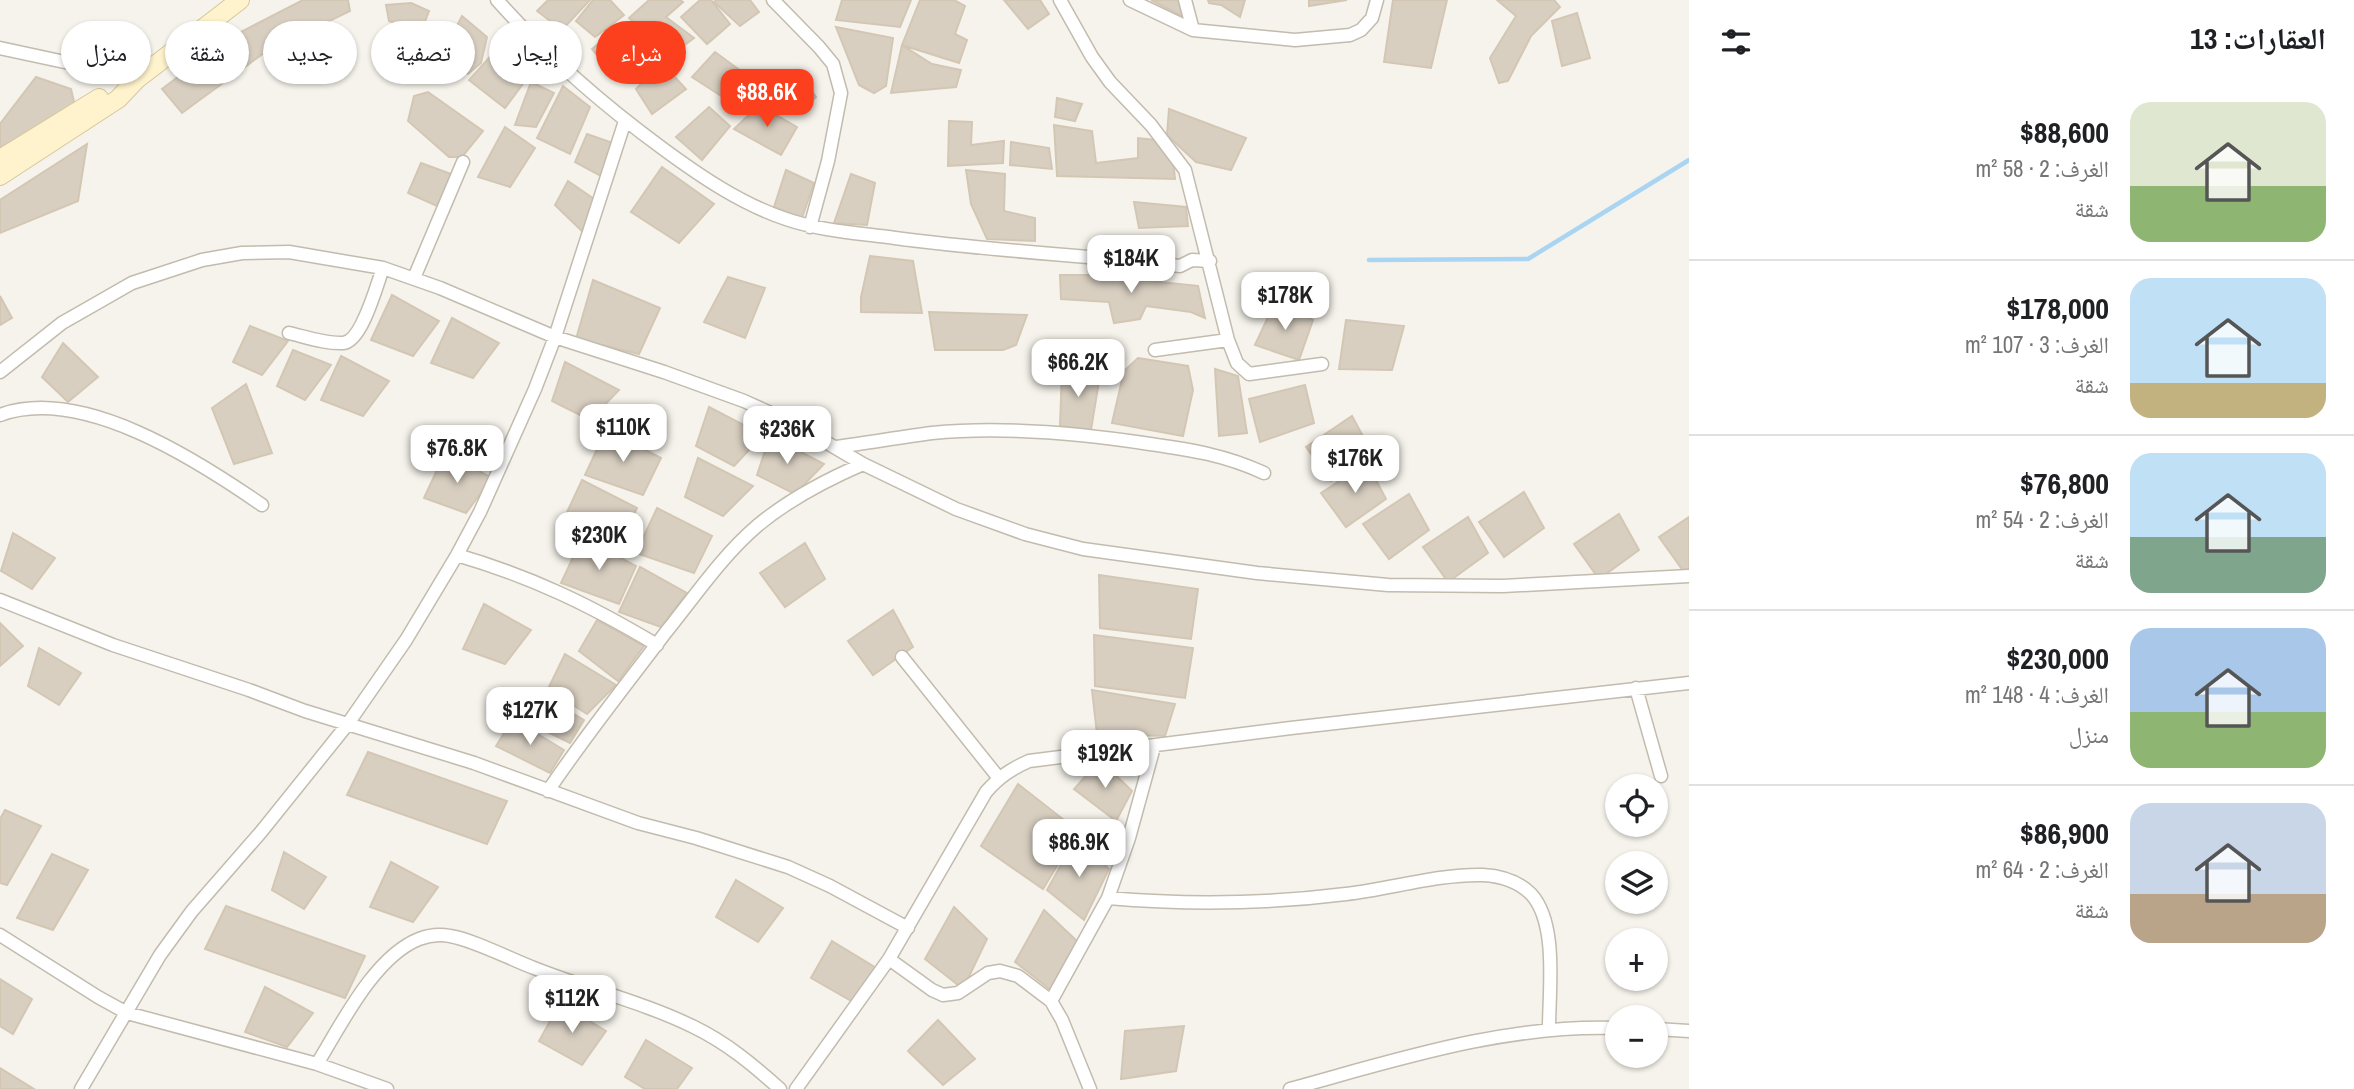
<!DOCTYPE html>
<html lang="ar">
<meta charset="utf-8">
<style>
:root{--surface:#fff;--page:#f2f2f2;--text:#202124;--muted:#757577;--line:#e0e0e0;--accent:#fc3f1d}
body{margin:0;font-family:"Archivo Narrow","Noto Naskh Arabic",sans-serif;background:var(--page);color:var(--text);direction:rtl;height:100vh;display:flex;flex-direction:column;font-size:26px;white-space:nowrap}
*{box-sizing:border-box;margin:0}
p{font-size:23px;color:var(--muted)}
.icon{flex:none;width:38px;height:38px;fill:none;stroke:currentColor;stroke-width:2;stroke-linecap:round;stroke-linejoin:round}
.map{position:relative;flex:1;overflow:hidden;direction:ltr}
.side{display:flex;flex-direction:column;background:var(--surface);width:665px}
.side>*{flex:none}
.banner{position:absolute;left:21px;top:21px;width:665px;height:63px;direction:rtl;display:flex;gap:14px}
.controls{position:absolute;left:1605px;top:774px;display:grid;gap:14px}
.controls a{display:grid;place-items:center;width:63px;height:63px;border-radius:50%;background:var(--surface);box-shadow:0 2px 5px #0004;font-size:35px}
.price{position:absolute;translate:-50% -60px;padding:0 16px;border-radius:14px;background:#fff;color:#222;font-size:23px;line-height:46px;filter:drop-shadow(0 2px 4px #0008)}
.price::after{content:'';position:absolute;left:50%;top:42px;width:21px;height:16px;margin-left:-10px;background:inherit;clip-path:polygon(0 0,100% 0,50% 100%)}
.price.on{background:var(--accent);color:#fff}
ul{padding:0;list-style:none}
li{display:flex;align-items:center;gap:21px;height:175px;padding:0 28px}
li+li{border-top:2px solid var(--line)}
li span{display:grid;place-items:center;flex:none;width:196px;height:140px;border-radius:21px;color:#555}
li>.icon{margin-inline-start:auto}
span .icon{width:84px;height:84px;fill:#fffc;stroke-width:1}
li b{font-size:30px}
h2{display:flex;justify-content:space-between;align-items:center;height:84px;padding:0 28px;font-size:30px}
.chip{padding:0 24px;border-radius:32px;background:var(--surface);box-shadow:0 2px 5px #0004;font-size:24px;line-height:63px}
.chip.on{background:var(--accent);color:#fff}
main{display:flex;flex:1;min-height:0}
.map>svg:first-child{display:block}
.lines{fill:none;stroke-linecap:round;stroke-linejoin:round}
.stream{stroke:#a9d4f2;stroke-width:4.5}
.building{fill:#d8cfc1;stroke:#d3c7b4;stroke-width:2}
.street-casing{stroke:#c2bbae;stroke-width:15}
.secondary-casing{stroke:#d6c79b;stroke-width:20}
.street{stroke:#fff;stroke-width:12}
.secondary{stroke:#fff3cd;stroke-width:18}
</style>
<main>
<section class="side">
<h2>العقارات: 13<svg class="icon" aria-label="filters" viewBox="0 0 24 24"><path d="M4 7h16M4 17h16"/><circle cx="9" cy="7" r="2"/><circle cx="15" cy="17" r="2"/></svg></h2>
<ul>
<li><span style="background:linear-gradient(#dfe7d0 60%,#8fb573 0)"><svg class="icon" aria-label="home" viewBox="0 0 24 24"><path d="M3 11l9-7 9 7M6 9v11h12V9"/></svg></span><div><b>$88,600</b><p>الغرف: 2 · 58 m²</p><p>شقة</p></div></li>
<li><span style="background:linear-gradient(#bfe0f5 75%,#c2b280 0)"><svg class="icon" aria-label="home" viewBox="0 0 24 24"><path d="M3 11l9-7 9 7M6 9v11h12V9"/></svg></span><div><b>$178,000</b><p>الغرف: 3 · 107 m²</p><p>شقة</p></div></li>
<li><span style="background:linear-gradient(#bfe0f5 60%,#7fa58c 0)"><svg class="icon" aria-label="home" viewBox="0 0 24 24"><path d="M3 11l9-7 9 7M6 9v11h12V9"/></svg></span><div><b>$76,800</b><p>الغرف: 2 · 54 m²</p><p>شقة</p></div></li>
<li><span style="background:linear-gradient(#a9c7e8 60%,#8fb573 0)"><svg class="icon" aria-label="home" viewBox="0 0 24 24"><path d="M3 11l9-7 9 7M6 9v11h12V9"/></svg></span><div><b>$230,000</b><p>الغرف: 4 · 148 m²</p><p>منزل</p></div></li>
<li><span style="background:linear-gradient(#c9d6e8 65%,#b9a48a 0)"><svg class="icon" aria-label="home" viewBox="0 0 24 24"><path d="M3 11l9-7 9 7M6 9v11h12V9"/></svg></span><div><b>$86,900</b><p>الغرف: 2 · 64 m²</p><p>شقة</p></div></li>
</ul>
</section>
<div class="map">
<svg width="1689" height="1089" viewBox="0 0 1689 1089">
<rect width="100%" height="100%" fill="#f6f3ec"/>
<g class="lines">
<path class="stream" d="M1369,260L1528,259L1689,160"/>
</g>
<path class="building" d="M303,0H348L350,11L264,53L182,113L162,89L231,37Z
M548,0H590L562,30L537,11Z
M593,0H610L624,15L595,37L576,21Z
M649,0H680L683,2L666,17L694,38L670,56L629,18Z
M700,0H711L730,24L707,44L681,17Z
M716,0H750L759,12L740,26L714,2Z
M842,0H911L900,27L836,20Z
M920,0H954L965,6L955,34L967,40L959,63L902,45Z
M1004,0H1040L1049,14L1028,29Z
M1151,0H1181L1182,16Z
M1208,0H1245L1240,17L1221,5L1209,3Z
M1309,0H1347L1309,6Z
M1393,0H1447L1431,68L1384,62Z
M1497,0H1554L1560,7L1531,36L1508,81L1499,83L1490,58L1516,16Z
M411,3L429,11L421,32L389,21L386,5Z
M1577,13L1590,58L1562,66L1552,21Z
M462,16L487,37L481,63L468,74L444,50Z
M621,24L638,46L610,71L592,49Z
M836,27L893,38L886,86L874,93L859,85Z
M505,40L531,73L505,108L469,80Z
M902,45L932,64L961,70L956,87L891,93Z
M715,52L764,88L743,110L692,77Z
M661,62L686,89L652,114L636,89Z
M797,70L816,97L797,113L771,89Z
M36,77L71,89L75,106L0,154V124Z
M531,82L554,93L536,127L515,125Z
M563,86L590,107L570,154L537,138Z
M428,92L483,131L462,157H449L408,121L414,96Z
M1057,98L1082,104L1075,121L1055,117Z
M759,105L797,127L781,155L734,129Z
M709,107L730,126L702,160L676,137Z
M1169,109L1246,138L1231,170L1196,162L1167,135Z
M949,121L972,122L971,145L1004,141L1003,163L948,166Z
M1054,125L1092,131L1096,163L1138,158V138L1156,140L1173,160L1175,179L1057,176Z
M505,127L535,148L510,187L478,177Z
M587,134L613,143L601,176L575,162Z
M1011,142L1049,148L1052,169L1010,165Z
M87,144L78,201L0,233V200Z
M421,163L454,175L437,206L408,193Z
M662,167L714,204L679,243L631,212Z
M786,170L814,183L802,218L774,207Z
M966,170L1005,174L1004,211L1035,218V241L987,239L971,204Z
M851,174L875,183L867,225L834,223Z
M568,181L594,199L585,234L555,205Z
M1134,202L1186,207L1188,226L1139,228Z
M870,256L913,261L922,313L861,312V297Z
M1060,275H1092L1198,286L1205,318L1191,312L1146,306L1140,319L1114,323L1109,302L1061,299Z
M728,277L765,288L745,338L704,322Z
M593,280L660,308L639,354L576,339Z
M392,295L439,321L413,356L371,340Z
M0,296L12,318L0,325Z
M1275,302L1313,320L1299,360L1255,345Z
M929,312L1027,315L1016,345L1003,350H935Z
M452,318L499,343L473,378L431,363Z
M1346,320L1404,326L1392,370L1339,369Z
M250,326L288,341L262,375L233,362Z
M63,343L98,377L68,402L42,377Z
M293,350L331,365L305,400L277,386Z
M341,356L389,381L363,416L321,400Z
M1138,358L1188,366L1193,390L1183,436L1112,423L1124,371Z
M565,362L619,390L590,420L552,401Z
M1215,369L1238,376L1247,433L1219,436Z
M1062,370L1100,375L1091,430L1060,426Z
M246,384L272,453L234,464L212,408Z
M1305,385L1314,423L1260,442L1249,399Z
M709,407L763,435L734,466L696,446Z
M1352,416L1372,453L1331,481L1306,447Z
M606,430L661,458L643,495L585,475Z
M770,436L824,464L795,494L757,475Z
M445,453L492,478L466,513L424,498Z
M698,458L753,486L723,516L685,497Z
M1367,463L1386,499L1346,527L1321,493Z
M582,480L637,508L619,545L561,525Z
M1524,492L1544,528L1504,557L1479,522Z
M1409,494L1429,530L1389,559L1363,524Z
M657,508L712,536L694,573L636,553Z
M1619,514L1639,550L1599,579L1574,544Z
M1468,517L1488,553L1448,582L1423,547Z
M1689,517V568L1684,572L1659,537Z
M13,533L55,558L32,589L1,571Z
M582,538L636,566L619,604L561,583Z
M805,543L825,579L785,607L760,573Z
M640,567L687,593L661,627L619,612Z
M1099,575L1198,589L1191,639L1100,628Z
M484,604L531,630L505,664L463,649Z
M893,610L913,647L873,675L848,641Z
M597,620L644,646L618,681L579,651Z
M0,623L23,646L0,666Z
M1094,635L1193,648L1185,698L1095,686Z
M39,648L81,673L59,705L28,686Z
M565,654L616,685L587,714L548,689Z
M532,689L584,720L570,743L515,716Z
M1092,690L1175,704L1165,736L1097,734Z
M513,719L564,750L550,773L496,746Z
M368,752L507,801L487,844L347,795Z
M1100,760L1132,791L1116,821L1074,789Z
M1018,784L1078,831L1043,889L981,846Z
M5,810L41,826L7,885L0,883V819Z
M1076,838L1109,869L1084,920L1047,890Z
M284,852L326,877L304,909L272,890Z
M52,854L88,870L53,930L17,918Z
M391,862L438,887L413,922L370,907Z
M736,880L783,908L758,942L716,917Z
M226,906L365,956L345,998L205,949Z
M954,907L987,939L963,989L925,959Z
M1044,910L1077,941L1052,991L1015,962Z
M832,941L878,969L853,1002L811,978Z
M0,979L32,999L13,1034L0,1026Z
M265,987L313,1013L287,1047L245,1032Z
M560,1003L606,1031L582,1065L539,1041Z
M938,1020L975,1059L943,1085L908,1051Z
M1184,1026L1176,1071L1121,1079L1125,1031Z
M646,1040L692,1068L677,1089H645L625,1077Z
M0,1068L34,1089H0Z"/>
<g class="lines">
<g class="street-casing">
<path id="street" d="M497,0C546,55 602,104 662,148C700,176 741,204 786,219C821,231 859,233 895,238C990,251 1085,255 1180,266L1192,260L1210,261
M773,0L819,47L833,64L841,93L828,161L810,227
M1060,0L1092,57L1110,82L1151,125L1185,170L1228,340L1237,363L1249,374L1322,364
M1130,0L1193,30L1295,40L1350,35L1361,30L1372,18L1377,0
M1185,0L1193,30
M0,48L139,78
M414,278L463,162
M289,333C306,337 326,344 343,343C362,342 377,284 383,268
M1155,350L1228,340
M0,372L62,323L132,283L202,260L242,253L289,252L383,268L440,288L555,337L664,372L744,401L795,424L863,464L956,509L1025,534L1083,549L1257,573L1388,585L1503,586L1689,576
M0,415C81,385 197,460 262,505
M836,447C868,443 900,437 932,433C1004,426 1078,433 1150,444C1192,450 1225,455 1264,473
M457,555C532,577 590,605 657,645
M0,600L113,645L249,690L305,711L474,763L638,823L696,838L788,867L830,886L908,928
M902,657L998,777
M1636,688L1661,776
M548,791C585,736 626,685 666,632C695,596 722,556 757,526C788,500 826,480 863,464
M1108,898C1188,905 1266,904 1346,894C1391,889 1437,874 1483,875C1501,876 1518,881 1531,894C1558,923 1549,990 1549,1028
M0,935L98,997L127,1013L317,1064L387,1089
M889,959L932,990L943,995L958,993L988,973L1000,971L1018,976L1051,1001L1062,1020L1090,1089
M1051,1001L1108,898L1129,838L1154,747
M1656,1029L1689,1031
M317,1064C341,1025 374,957 419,939C429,935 440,934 450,936C474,940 510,959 534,968C587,989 643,1002 694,1027C727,1043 753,1065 780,1089
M81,1089L160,955L192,911L261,832L347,725L406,640L457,555L480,512L535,389L555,337L625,121
M796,1089L889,959L986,792C999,777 1011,769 1029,761L1291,728L1689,683
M1290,1089C1396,1060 1506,1024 1617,1028"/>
</g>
<g class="secondary-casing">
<path id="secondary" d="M0,159L99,98
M0,176L118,99L137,79L240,0"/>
</g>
<use href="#street" class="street"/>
<use href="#secondary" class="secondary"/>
</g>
</svg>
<div class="controls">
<a><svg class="icon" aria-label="locate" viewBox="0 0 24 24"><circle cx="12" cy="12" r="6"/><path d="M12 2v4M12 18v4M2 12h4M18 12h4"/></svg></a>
<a><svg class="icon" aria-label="layers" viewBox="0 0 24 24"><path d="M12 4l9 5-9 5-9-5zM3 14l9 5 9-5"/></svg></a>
<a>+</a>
<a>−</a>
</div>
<b class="price on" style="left:767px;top:129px">$88.6K</b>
<b class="price" style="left:1131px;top:295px">$184K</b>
<b class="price" style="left:1285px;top:332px">$178K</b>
<b class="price" style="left:1078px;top:399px">$66.2K</b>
<b class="price" style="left:623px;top:464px">$110K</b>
<b class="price" style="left:787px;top:466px">$236K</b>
<b class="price" style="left:457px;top:485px">$76.8K</b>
<b class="price" style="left:1355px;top:495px">$176K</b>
<b class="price" style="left:599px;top:572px">$230K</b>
<b class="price" style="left:530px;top:747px">$127K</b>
<b class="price" style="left:1105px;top:790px">$192K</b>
<b class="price" style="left:1079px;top:879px">$86.9K</b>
<b class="price" style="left:572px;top:1035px">$112K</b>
<div class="banner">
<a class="chip on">شراء</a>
<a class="chip">إيجار</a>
<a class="chip">تصفية</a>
<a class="chip">جديد</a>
<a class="chip">شقة</a>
<a class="chip">منزل</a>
</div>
</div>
</main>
